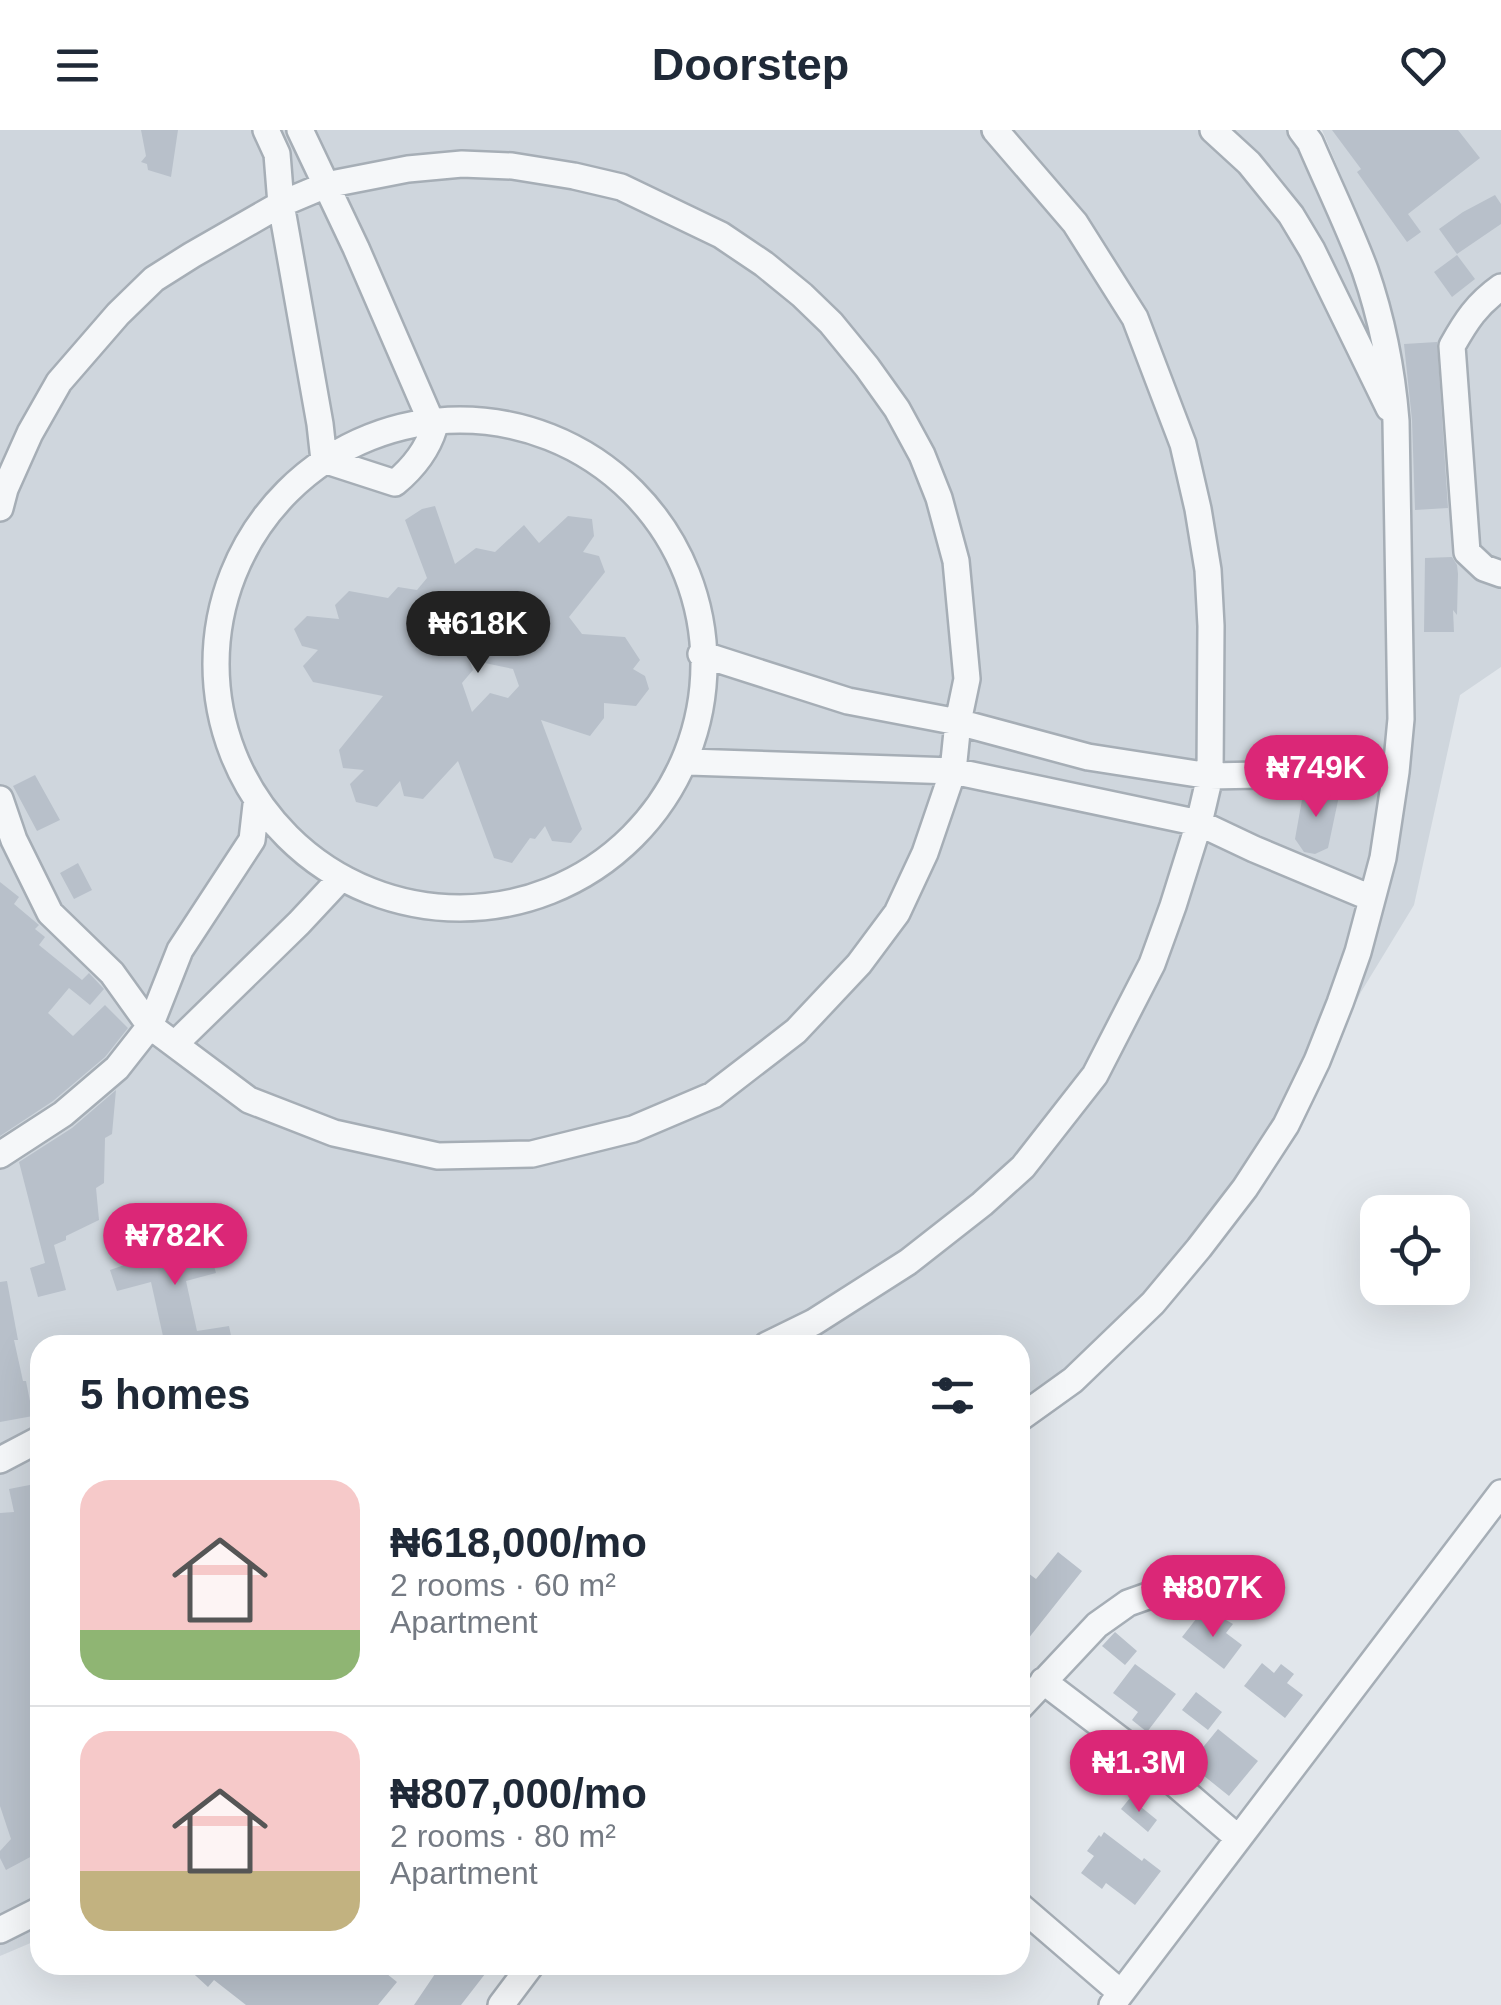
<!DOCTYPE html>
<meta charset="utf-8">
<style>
:root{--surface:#fff;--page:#f2f2f3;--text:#1f2937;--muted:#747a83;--line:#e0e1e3;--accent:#db2777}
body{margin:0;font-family:Arial,sans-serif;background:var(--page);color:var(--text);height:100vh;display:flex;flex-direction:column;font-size:38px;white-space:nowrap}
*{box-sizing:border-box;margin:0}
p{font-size:32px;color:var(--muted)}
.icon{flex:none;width:55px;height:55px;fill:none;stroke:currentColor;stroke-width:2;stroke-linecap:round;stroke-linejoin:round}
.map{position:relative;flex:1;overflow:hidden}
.details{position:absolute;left:30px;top:1205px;width:1000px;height:640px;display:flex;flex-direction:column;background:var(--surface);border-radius:30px;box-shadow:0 10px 40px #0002}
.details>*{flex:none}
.buttons{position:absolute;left:1360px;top:1065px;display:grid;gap:20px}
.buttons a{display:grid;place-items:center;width:110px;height:110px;border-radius:20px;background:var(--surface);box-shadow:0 10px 40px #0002;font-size:50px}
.price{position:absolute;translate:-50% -85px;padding:0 22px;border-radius:35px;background:var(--accent);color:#fff;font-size:32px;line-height:65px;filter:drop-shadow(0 2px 5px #0008)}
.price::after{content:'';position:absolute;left:50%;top:60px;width:30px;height:22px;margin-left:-15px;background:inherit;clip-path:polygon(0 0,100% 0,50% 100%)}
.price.active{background:#222;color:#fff}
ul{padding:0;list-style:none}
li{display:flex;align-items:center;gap:30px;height:250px;padding:0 50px}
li+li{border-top:2px solid var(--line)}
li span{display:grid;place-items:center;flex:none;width:280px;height:200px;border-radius:30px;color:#555}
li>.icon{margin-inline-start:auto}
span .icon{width:120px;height:120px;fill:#fffc;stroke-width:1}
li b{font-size:42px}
h2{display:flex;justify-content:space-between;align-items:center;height:120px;padding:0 50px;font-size:42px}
header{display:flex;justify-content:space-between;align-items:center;height:130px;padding:0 50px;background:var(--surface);font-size:45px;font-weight:800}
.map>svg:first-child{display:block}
.built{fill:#cfd6dd}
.building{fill:#b8c0ca;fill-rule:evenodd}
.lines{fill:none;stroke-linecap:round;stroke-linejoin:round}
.minor-casing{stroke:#a6aeb6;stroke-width:30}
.minor{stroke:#f5f7f9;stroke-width:25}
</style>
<header><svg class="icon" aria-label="menu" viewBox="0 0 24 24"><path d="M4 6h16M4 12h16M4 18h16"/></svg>Doorstep<svg class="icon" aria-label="heart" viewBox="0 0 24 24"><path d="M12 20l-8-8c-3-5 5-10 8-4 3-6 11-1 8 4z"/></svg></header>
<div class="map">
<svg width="1501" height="1875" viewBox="0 0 1501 1875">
<rect width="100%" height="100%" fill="#e1e6eb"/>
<path class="built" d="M0,0H1306L1354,76L1322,0H1501V537L1460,565L1414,775L1361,862L1294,997L1176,1150L1020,1289V1215H40V1809L0,1826Z"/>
<path class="building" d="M141,0H178L171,47L148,40L147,34L141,32L146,26Z
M1332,0H1458L1480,28L1408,84L1421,102L1407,112L1357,42L1361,39Z
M1495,65L1501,74V94L1457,124L1439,99L1463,82Z
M1457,125L1475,149L1452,167L1434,142Z
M1437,212L1448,378L1415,380L1412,290L1404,214Z
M435,376L455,434L476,418L495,422L524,395L539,413L568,386L592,389L594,406L583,422L599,426L605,442L569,487L582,504L625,507L640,530L633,539L645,546L649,559L636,576L604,573V588L590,606L541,590L582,699L571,713L552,711L545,696L535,709L530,708L512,733L494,728L458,631L423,669L404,666L400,651L377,677L356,672L350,654L364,640L343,638L339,620L383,566L313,552L303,536L318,520L302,516L294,499L307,486L339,489L335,475L349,461L388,468L398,457L417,460L427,448L405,390L422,379ZM477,485L494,486L499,502L475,531L513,539L519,556L508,568L490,563L472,582L462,553L473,540L466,522L444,518Z
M1452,427L1457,435L1458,444L1457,485L1453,480L1454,502H1424L1425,428Z
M35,645L60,690L37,701L13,656Z
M1306,660H1333L1339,666L1328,718L1315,724L1304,722L1295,709L1303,664Z
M78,733L92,760L74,769L60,743Z
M0,752L19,767L14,774L39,795L35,799L45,807L39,815L82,850L89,843L104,859L90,875L69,858L48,883L73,906L105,875L128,898L105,927L53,971L0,1006Z
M116,960L112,1004L105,1008L104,1053L96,1058L99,1090L66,1106V1110L54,1115L66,1160L38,1167L30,1138L45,1133L19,1032L72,998Z
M204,1099L216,1143L186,1151L197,1201L229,1196L233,1215H165L151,1152L117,1161L110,1140L139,1130L138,1124L177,1114L175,1107Z
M7,1151L18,1210H14L23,1251H26L33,1286L0,1292V1152Z
M40,1353V1629L31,1631L34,1656L40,1662V1719L34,1725L6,1740L0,1728V1721L11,1709L0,1676V1383L14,1382L9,1359Z
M1058,1422L1082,1441L1020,1519V1437L1036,1449Z
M1200,1484L1213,1494L1219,1486L1233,1494L1226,1503L1242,1515L1224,1539L1182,1507Z
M1115,1502L1137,1521L1125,1535L1102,1516Z
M1262,1533L1274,1543L1281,1534L1294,1544L1287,1553L1303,1565L1285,1588L1244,1556Z
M1135,1534L1176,1564L1147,1602L1132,1590L1138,1582L1113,1563Z
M1196,1562L1222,1582L1208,1600L1182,1580Z
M1218,1599L1258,1631L1229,1666L1193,1637L1199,1630L1195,1627Z
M1130,1668L1157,1690L1148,1702L1121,1679Z
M1104,1702L1142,1731L1144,1728L1161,1741L1135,1775L1106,1753L1102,1759L1081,1743L1094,1726L1087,1721L1099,1705L1101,1707Z
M184,1835H376L397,1852L378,1875H246L214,1850L208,1857Z
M441,1835H492L461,1875H414Z"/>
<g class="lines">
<g class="minor-casing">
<path id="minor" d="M266,0L277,24L281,74L320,294L324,330L395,353C413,338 427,321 434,298L356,118L300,0
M1213,0L1249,33L1291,85L1312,120L1389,278
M1501,157C1477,174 1466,191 1452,216L1467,422L1484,438L1501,444
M216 534a244 244 0 1 1 488 0a244 244 0 1 1-488 0Z
M0,378L5,359L30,303L59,252L118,184L154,149L192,125L281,74L326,55L408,39L462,34L512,36L574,46L621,57L721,105L764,134L802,165L831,193L867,237L897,279L922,325L939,368L956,431L967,549L958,592L953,641L925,723L897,783L859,834L796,901L713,965L633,999L532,1024L438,1026L334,1003L249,970L150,896L112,843L50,783L14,710L0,669
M701,524L848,571L958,592L1088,627L1210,646L1396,642
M689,632L953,641L1199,693L1254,719L1371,768
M175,914L299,793L341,748
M0,1025L63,984L117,938L150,896L180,820L252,710L256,675
M767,1215L814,1192L908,1132L982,1074L1023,1037L1095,945L1152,834L1173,776L1199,693L1210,646L1211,496L1208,440L1198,379L1183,314L1135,188L1075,93L995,0
M1020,1288L1073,1250L1153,1173L1199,1118L1245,1058L1286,995L1317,931L1340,873L1358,822L1383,728L1396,642L1401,589L1396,291C1392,240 1382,189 1365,140C1349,97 1328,54 1310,12L1301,0
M0,1330L40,1309
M1043,1551L1152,1634L1238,1708
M1020,1577L1097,1495L1128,1473L1173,1457L1225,1471
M1020,1776L1121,1863
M0,1800L40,1780
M501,1875L531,1835
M1112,1875L1501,1363"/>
</g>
<use href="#minor" class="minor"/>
</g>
</svg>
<div class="buttons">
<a><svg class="icon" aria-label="locate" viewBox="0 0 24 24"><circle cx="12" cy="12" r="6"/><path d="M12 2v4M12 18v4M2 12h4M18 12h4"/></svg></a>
</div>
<b class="price active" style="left:478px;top:546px">₦618K</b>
<b class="price" style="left:1316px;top:690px">₦749K</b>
<b class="price" style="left:175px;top:1158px">₦782K</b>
<b class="price" style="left:1213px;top:1510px">₦807K</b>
<b class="price" style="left:1139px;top:1685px">₦1.3M</b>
<section class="details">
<h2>5 homes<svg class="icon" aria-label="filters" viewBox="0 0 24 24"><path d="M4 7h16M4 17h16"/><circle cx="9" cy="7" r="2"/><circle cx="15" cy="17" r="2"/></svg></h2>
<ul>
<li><span style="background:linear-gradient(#f6c9c9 75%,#8fb573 0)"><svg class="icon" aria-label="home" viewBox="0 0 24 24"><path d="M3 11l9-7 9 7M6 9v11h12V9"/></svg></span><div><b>₦618,000/mo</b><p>2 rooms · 60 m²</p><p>Apartment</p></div></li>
<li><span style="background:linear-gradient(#f6c9c9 70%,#c2b280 0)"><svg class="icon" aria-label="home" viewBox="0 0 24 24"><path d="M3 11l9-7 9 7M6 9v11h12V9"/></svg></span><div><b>₦807,000/mo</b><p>2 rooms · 80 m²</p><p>Apartment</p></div></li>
</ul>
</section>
</div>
